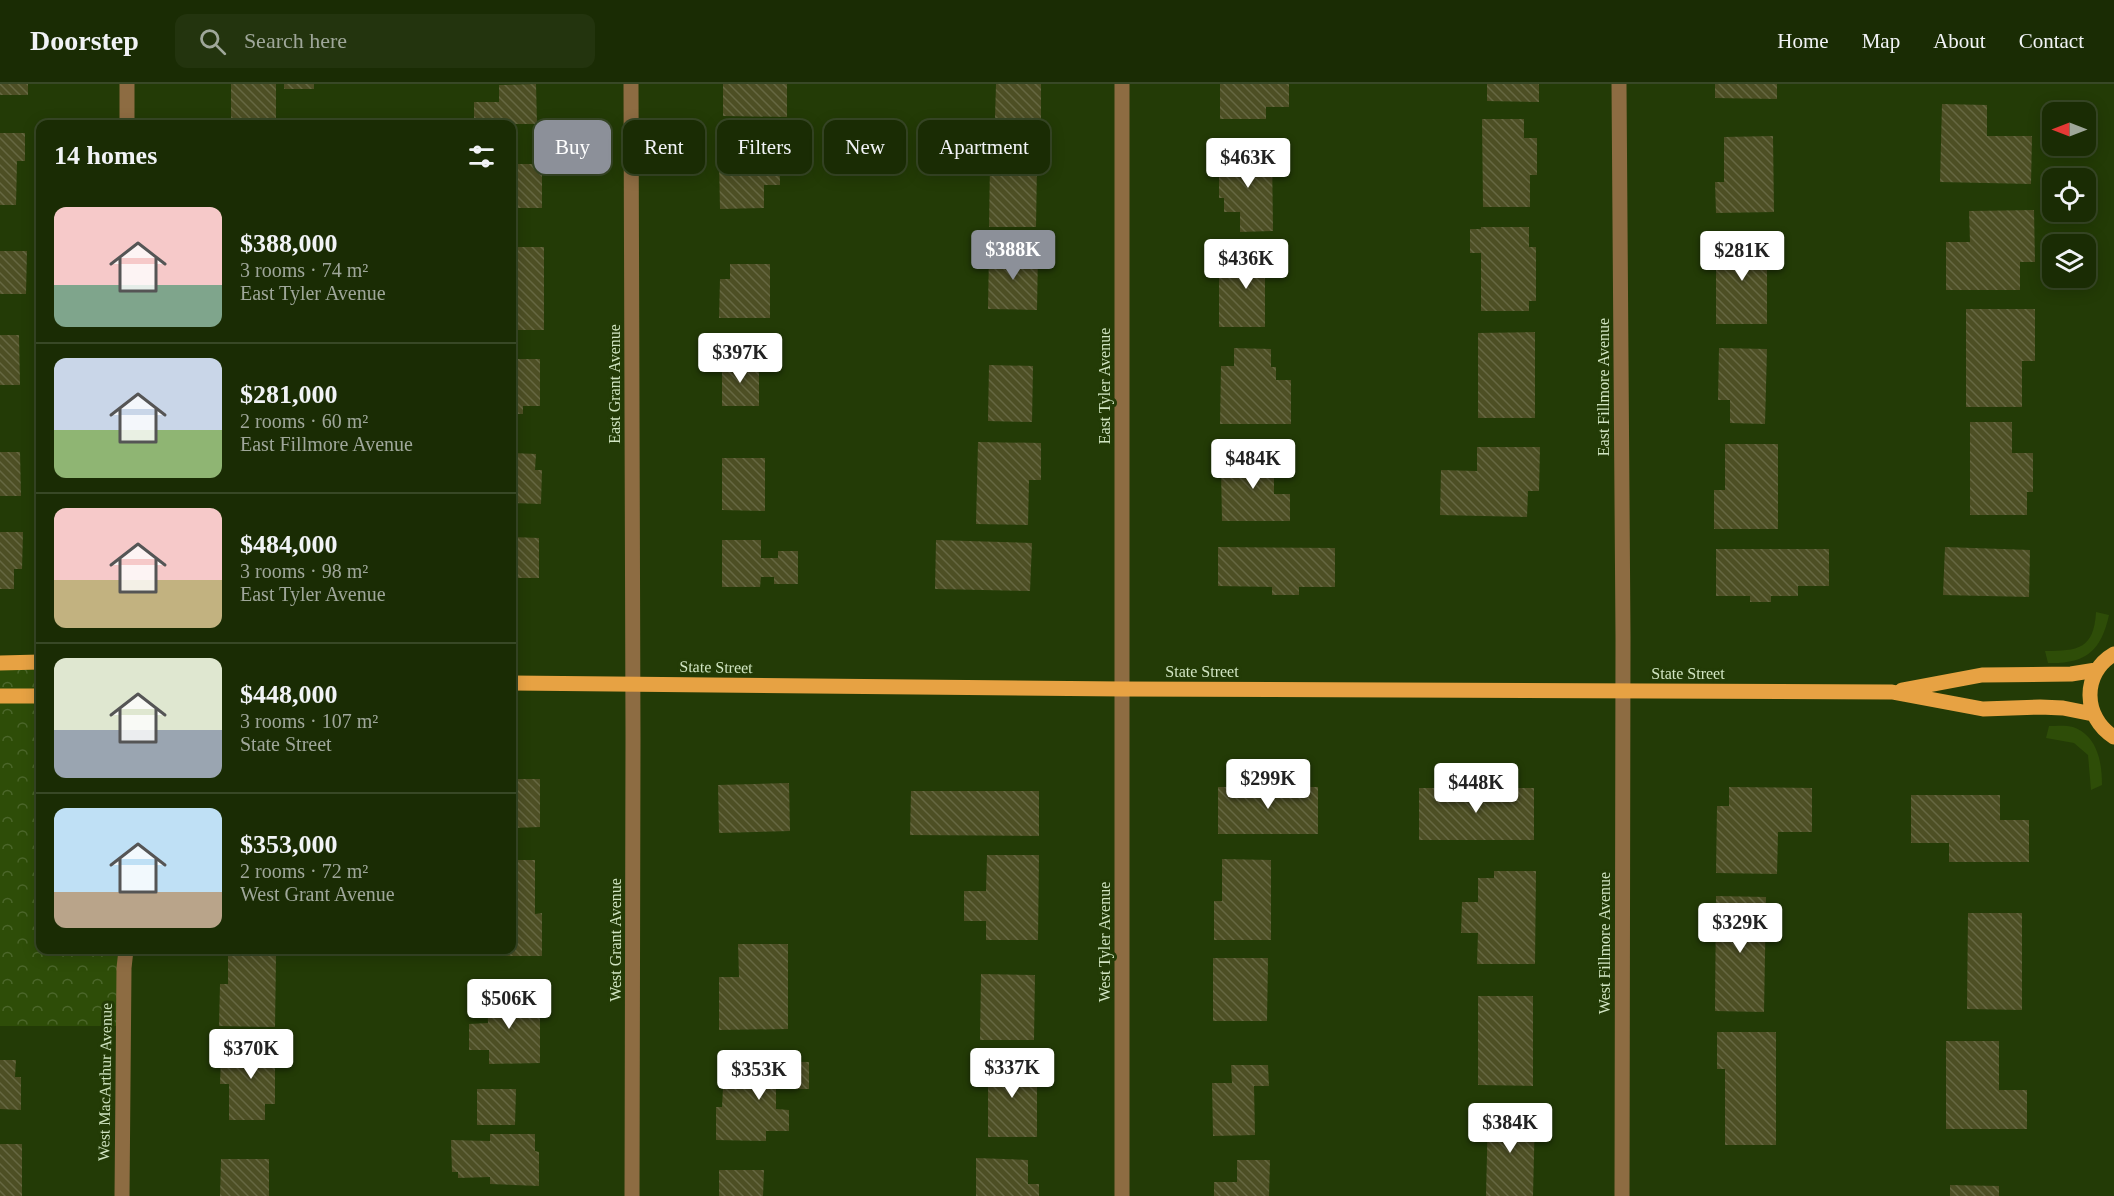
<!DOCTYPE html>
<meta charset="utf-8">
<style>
:root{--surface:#1a2c04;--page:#23340e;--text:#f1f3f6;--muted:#9fa79a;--line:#384826;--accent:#8c9099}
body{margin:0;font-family:Georgia,serif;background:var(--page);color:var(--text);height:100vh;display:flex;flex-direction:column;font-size:22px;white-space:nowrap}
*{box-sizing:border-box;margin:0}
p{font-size:20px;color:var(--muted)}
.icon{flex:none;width:33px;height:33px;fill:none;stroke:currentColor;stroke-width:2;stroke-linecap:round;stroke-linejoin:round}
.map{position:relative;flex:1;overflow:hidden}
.panel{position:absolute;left:36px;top:36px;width:480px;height:834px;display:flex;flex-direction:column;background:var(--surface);border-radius:12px;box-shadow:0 3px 15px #0003,0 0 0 2px var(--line)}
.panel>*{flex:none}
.banner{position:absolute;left:534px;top:36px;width:570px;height:54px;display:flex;gap:12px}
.needle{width:39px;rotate:270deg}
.buttons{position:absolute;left:2042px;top:18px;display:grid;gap:12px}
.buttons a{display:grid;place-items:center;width:54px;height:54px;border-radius:12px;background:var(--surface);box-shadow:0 3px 15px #0003,0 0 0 2px var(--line);font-size:30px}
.price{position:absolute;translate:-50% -51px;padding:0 14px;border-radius:6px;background:#fff;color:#222;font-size:20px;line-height:39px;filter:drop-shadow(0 2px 3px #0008)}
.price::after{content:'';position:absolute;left:50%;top:36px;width:18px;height:14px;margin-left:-9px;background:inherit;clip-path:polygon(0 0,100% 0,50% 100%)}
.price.active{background:var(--accent);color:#fff}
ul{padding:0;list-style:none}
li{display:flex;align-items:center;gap:18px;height:150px;padding:0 18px}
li+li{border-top:2px solid var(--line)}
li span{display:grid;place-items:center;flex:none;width:168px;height:120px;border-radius:12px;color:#555}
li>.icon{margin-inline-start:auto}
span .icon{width:72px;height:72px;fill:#fffc;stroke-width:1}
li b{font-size:26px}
h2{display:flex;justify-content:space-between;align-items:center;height:72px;padding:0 18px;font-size:26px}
.tag{padding:0 21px;border-radius:12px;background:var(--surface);box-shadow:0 3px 15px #0003,0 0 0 2px var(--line);font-size:21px;line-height:54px}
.tag.active{background:var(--accent);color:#fff}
header{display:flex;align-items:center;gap:36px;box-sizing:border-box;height:84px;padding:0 30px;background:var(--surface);border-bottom:2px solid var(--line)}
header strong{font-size:28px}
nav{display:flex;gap:33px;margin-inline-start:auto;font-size:21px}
.search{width:420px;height:54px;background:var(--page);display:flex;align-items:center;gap:15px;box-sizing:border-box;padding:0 21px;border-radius:12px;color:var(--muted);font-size:22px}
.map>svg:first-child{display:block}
.green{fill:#2e4d08}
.park{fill:url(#park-crowns)}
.building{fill:url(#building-back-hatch)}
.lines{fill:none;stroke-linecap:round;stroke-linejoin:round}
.minor{stroke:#8d6c42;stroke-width:15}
.major{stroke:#e7a243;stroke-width:15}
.labels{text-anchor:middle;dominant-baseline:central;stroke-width:6;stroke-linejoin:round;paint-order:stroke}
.street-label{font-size:16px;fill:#d1e5c2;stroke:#233b06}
</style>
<header>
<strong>Doorstep</strong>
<div class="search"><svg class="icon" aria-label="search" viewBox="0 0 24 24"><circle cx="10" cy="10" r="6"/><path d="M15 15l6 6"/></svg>Search here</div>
<nav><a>Home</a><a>Map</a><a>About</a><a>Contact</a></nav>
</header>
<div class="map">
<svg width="2114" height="1112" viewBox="0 0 2114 1112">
<defs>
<pattern id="park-crowns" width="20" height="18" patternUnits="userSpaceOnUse" patternTransform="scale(1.5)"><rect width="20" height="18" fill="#2e4d08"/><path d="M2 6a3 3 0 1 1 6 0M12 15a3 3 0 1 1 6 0" fill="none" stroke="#4b662a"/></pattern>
<pattern id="building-back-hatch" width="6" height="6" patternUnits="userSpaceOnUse" patternTransform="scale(1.5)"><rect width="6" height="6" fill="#4d4f24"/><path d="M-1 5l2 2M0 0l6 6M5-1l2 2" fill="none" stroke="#666842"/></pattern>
</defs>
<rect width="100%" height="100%" fill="#233b06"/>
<path class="green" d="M2096,528L2109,531C2101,567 2086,580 2048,579L2045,567C2078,567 2094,565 2096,528Z
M2049,642C2056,642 2066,641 2073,643C2098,652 2102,679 2102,701L2091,706L2088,671L2074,659L2046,654Z"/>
<path class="park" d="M40,578V866H126L123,942H0V579Z"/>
<path class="building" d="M0,0H28V11H0Z
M231,0H276V38H231Z
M284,0H314V5H284Z
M536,0L537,40H474V18H499V1Z
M723,0H787V33L723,32Z
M996,0H1041V35L995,34Z
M1220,0H1289V23H1266V35H1220Z
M1487,0H1539V18L1487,17Z
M1715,0H1777V15L1715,14Z
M1942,20L1987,21V52H2032L2031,100L1940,98Z
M1482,35H1524V54H1537V91H1530V123H1483Z
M0,49H25V77H17L16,121H0Z
M1773,52L1774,128L1716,129L1715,98H1724V53Z
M737,58H779L780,101H764V124L720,125L719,77H737Z
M1272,68L1273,147L1240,148V128H1224V114H1219V69Z
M990,78L1037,79L1036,143H989Z
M512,80H542V124H512Z
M2034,126L2035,178H2020V206H1946V158H1970L1969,127Z
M1481,143H1529V163H1536V217H1529V227H1481V169H1470V145H1481Z
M1716,156H1767V240H1716Z
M512,163H544V246H512Z
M0,167H27L26,210H0Z
M989,168H1038L1037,226L988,225Z
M1237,168H1277V191H1265V243H1219V187H1237Z
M730,180H770V234H719L720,195H730Z
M1966,225H2035V277H2022V323H1966Z
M1535,248V334H1478V249Z
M0,251H19L20,301H0Z
M1234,264L1271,265V283H1276V296H1291V340H1220L1221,282H1234Z
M1719,264L1767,265L1765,340L1730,339V316H1718Z
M512,275H540V322H523V330H512Z
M722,278H759V322H722Z
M989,281L1033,282L1032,338L988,337Z
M1970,338H2012V369H2033V408H2027V431H1970Z
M978,358L1041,359V396H1029L1028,441L976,440Z
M1725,360H1778V445H1714V406H1725Z
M1477,363H1540L1539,407H1528L1527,433L1440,431L1441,386L1477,387Z
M1274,366V410H1290V437H1222L1221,384H1235V367Z
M0,368H20L21,412H0Z
M512,369L536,370L535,386H542L541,420L512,419Z
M722,374H765V427L722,426Z
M0,448H23L22,485H14V505H0Z
M512,453L539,454V494H512Z
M722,456H761V474H778V467H798V500H774V493H761L760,503H722Z
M936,456L1032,459L1030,507L935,505Z
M1218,463L1335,464V503H1299V511H1272V503L1218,502Z
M1945,463L2030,466L2029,513L1943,511Z
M1716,465H1829V502H1798V512H1771V518H1750V512H1716Z
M512,695H540V743L512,744Z
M789,699L790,747L719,749L718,701Z
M1218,703H1318V750H1218Z
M1729,703L1812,704V748H1778L1777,790L1716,789L1717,722H1729Z
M1419,704H1534V756H1419Z
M911,707H1039V752L910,751Z
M1911,711H2000V736H2029V778H1949V759H1911Z
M987,771H1039L1038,856H986V837H964V807H986Z
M1222,775L1271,776V856H1214V817H1222Z
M512,776H535V830L542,829V872H484V866H512Z
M1494,787H1536L1535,880H1477L1478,849H1461L1462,818H1478V794H1494Z
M1716,812L1766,813L1764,928L1715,927Z
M1968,829H2022V926L1967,925Z
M738,860H788V945L719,946V893H739Z
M228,872H276L275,943L219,942L220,900H228Z
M1213,874H1268L1267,937H1213Z
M981,890L1035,891L1034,956H980Z
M487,909H531L532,927H540V979L489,980V966H469V940L488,939Z
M1478,912H1533V1002L1478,1001Z
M1717,948H1776V1061H1725V985H1717Z
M1946,957H1999V1006H2027V1045H1946Z
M230,964L288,965V982H275V1020H265V1036H229V1000H220L221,973H229Z
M0,976H16L15,993H21V1026L0,1025Z
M749,977L809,978V1005H776V1025L789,1026V1047H766V1057L716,1056V1023H722L723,1004H749Z
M988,977H1037V1053H988Z
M1231,981H1268L1269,1002H1254L1255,1051L1213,1052L1212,999H1232Z
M477,1005H516L515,1041H477Z
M1488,1028L1535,1029L1533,1112H1486Z
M490,1050H535V1067L539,1068V1102L490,1100V1093L458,1094V1088H452L451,1056L490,1057Z
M0,1060H22V1112H0Z
M976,1074L1028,1076V1100H1039V1112H976Z
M221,1075H269V1112H220Z
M1237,1076H1270L1269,1112H1214V1098H1237Z
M719,1086H764L763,1112H719Z
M1950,1101L1999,1102V1112H1950Z"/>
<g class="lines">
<path class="minor" d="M631,0L633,653L632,1112
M1619,0L1623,554L1622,1112
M127,40V0
M122,1112L124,884L126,866
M1122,1112V0"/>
<path class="major" d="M2114,570C2081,589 2083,634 2114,653
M0,579L40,578
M512,599L1122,605L1892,608L1983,625L2040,623L2063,624L2093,630
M1902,606L1982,591L2071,590L2096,586
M0,612H40"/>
</g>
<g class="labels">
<g class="street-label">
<text transform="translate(614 300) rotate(-90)">East Grant Avenue</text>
<text transform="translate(1104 302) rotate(-90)">East Tyler Avenue</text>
<text transform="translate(1603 303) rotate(-90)">East Fillmore Avenue</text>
<text transform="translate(716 583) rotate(1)">State Street</text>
<text x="1202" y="587">State Street</text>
<text x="1688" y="589">State Street</text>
<text transform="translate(615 856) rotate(-90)">West Grant Avenue</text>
<text transform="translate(1104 858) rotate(-90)">West Tyler Avenue</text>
<text transform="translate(1604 859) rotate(-90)">West Fillmore Avenue</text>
<text transform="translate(105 998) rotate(-89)">West MacArthur Avenue</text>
</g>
</g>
</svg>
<div class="buttons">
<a><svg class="needle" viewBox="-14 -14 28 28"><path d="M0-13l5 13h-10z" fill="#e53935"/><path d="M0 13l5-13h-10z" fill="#9fa79a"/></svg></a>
<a><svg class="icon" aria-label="locate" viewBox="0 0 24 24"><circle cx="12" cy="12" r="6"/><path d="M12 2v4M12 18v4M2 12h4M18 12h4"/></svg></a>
<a><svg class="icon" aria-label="layers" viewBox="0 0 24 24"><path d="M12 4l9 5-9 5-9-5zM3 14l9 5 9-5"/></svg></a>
</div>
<b class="price" style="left:1248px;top:105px">$463K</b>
<b class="price active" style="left:1013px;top:197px">$388K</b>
<b class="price" style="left:1742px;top:198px">$281K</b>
<b class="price" style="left:1246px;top:206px">$436K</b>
<b class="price" style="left:740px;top:300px">$397K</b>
<b class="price" style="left:1253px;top:406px">$484K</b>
<b class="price" style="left:1268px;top:726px">$299K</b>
<b class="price" style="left:1476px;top:730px">$448K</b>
<b class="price" style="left:1740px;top:870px">$329K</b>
<b class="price" style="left:509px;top:946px">$506K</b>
<b class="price" style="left:251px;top:996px">$370K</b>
<b class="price" style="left:1012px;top:1015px">$337K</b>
<b class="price" style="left:759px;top:1017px">$353K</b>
<b class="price" style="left:1510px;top:1070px">$384K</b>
<div class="banner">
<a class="tag active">Buy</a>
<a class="tag">Rent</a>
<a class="tag">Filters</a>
<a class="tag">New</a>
<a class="tag">Apartment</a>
</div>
<section class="panel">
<h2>14 homes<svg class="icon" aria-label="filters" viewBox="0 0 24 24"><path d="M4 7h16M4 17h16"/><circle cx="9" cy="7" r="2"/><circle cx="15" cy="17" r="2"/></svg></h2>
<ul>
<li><span style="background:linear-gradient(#f6c9c9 65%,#7fa58c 0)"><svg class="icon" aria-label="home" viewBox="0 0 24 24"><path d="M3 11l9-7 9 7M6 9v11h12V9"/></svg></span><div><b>$388,000</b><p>3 rooms · 74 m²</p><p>East Tyler Avenue</p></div></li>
<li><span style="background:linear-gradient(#c9d6e8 60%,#8fb573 0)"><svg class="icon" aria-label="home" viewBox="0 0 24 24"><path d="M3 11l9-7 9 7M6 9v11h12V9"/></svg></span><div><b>$281,000</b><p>2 rooms · 60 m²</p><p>East Fillmore Avenue</p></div></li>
<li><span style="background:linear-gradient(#f6c9c9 60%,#c2b280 0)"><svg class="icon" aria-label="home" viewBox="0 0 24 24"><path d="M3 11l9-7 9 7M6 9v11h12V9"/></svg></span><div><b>$484,000</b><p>3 rooms · 98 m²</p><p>East Tyler Avenue</p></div></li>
<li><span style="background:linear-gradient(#dfe7d0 60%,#9aa5b1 0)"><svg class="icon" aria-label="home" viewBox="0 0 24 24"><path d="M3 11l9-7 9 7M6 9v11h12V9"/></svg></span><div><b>$448,000</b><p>3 rooms · 107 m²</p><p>State Street</p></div></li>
<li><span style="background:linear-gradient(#bfe0f5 70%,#b9a48a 0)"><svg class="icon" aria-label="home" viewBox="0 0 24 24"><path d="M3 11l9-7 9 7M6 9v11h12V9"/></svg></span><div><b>$353,000</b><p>2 rooms · 72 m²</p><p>West Grant Avenue</p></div></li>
</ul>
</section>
</div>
